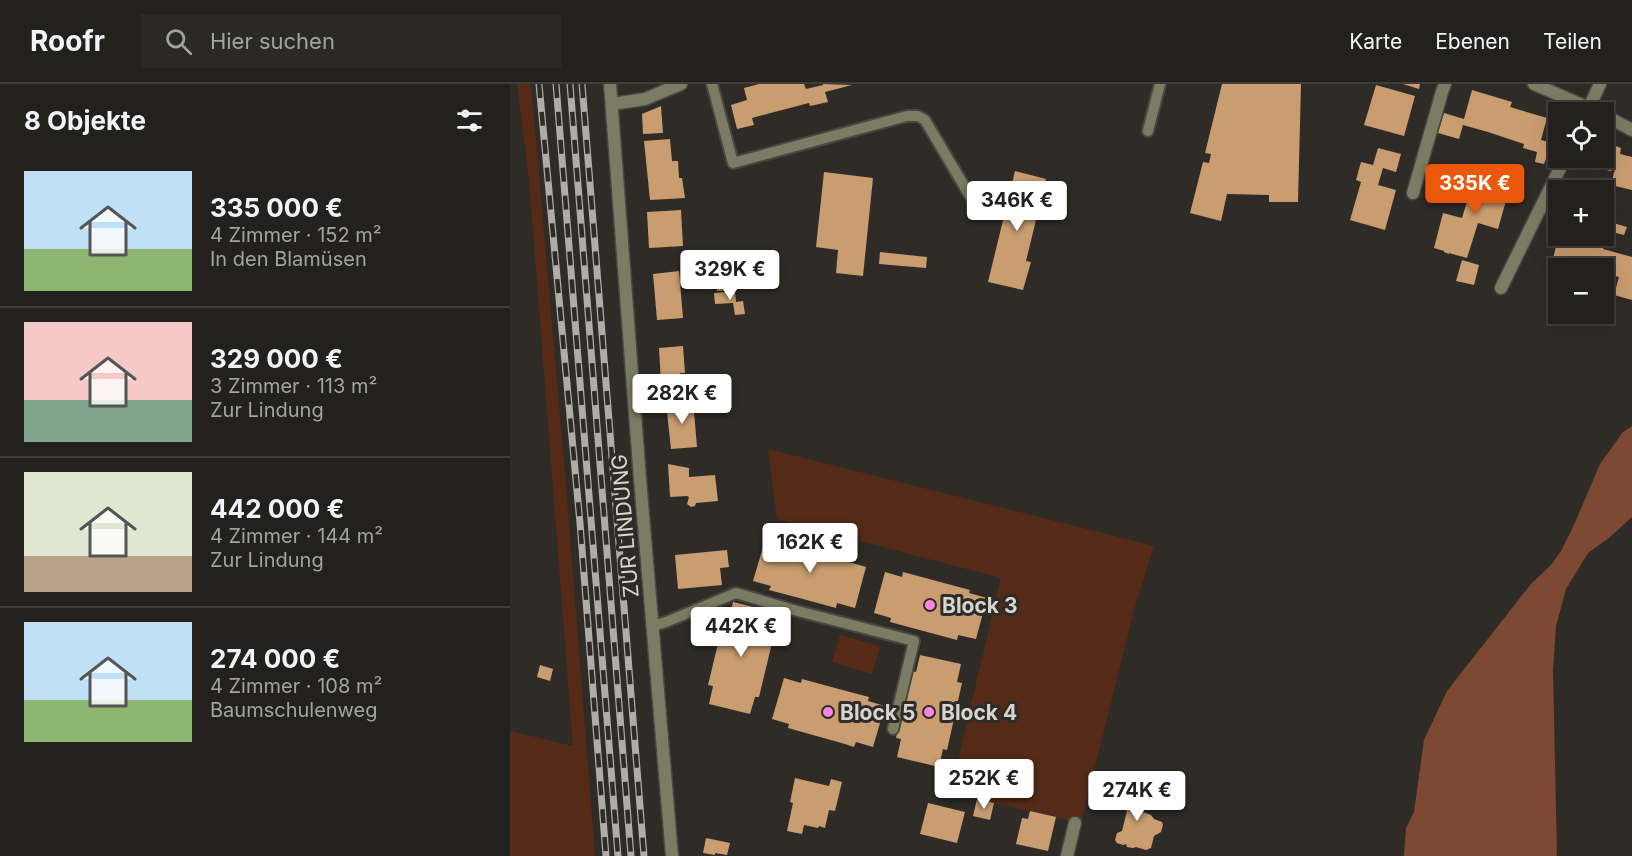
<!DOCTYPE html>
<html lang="de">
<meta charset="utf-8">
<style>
:root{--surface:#23211d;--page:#2b2926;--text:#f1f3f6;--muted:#a3a3a4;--line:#403e3b;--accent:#ea580c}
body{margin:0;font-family:Inter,sans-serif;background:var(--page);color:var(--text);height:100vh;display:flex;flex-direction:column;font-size:22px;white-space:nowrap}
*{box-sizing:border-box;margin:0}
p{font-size:20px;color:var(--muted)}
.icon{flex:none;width:33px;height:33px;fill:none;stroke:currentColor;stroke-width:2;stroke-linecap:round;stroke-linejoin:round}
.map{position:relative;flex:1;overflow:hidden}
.panel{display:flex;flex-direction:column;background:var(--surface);width:510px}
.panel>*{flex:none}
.controls{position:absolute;left:1038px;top:18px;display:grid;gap:12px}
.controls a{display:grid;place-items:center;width:66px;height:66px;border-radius:0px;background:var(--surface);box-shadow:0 6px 24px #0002,0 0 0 2px var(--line);font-size:30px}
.price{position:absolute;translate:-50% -51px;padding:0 14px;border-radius:6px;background:#fff;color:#222;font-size:20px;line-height:39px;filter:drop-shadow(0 2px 3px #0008)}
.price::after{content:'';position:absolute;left:50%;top:36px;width:18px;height:14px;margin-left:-9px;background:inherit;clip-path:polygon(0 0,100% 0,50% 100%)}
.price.current{background:var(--accent);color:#fff}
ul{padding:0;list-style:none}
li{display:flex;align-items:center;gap:18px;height:150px;padding:0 24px}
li+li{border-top:2px solid var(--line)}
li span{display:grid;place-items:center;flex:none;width:168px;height:120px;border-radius:0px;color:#555}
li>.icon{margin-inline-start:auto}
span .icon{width:72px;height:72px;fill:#fffc;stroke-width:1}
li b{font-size:26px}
h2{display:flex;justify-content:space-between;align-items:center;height:72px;padding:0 24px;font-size:26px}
header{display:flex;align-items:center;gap:36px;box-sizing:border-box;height:84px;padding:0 30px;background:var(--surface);border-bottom:2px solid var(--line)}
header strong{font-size:28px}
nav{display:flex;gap:33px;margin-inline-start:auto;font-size:21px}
.search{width:420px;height:54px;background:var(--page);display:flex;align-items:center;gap:15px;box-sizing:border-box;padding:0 21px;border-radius:0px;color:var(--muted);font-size:22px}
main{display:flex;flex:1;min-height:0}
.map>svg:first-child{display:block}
.green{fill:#552a17}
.forest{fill:#7e4933}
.building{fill:#ca9d71}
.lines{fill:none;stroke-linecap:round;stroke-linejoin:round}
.lane-casing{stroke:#4a4742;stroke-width:14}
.street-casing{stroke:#4a4742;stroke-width:15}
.lane{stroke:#7b7c63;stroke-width:10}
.street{stroke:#7b7c63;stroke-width:12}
.rail-casing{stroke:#afaca9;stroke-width:7}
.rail{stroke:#2f2c27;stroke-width:4.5;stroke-dasharray:14;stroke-linecap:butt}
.poi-dot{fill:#fe85e0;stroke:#2f2c27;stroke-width:2}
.labels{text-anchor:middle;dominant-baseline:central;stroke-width:6;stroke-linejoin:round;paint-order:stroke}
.street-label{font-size:21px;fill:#d7d5d2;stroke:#2f2c27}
.poi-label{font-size:21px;font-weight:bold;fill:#d7d5d2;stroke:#2f2c27;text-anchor:start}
</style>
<header>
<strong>Roofr</strong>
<div class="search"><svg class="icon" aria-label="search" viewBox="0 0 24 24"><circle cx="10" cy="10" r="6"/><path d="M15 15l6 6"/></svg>Hier suchen</div>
<nav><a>Karte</a><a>Ebenen</a><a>Teilen</a></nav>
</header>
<main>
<section class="panel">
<h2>8 Objekte<svg class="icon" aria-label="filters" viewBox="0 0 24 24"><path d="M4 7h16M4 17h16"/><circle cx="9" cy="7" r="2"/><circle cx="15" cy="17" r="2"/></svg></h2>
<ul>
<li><span style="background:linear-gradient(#bfe0f5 65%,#8fb573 0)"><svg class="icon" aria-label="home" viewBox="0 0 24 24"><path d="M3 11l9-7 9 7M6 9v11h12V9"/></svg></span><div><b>335 000 €</b><p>4 Zimmer · 152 m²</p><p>In den Blamüsen</p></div></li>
<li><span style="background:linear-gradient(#f6c9c9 65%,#7fa58c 0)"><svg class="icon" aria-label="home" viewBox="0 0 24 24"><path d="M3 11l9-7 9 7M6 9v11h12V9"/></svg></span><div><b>329 000 €</b><p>3 Zimmer · 113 m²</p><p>Zur Lindung</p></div></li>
<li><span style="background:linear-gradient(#dfe7d0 70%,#b9a48a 0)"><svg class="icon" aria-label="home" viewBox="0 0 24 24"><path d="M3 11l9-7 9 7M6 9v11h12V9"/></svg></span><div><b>442 000 €</b><p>4 Zimmer · 144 m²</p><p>Zur Lindung</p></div></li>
<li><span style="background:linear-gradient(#bfe0f5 65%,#8fb573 0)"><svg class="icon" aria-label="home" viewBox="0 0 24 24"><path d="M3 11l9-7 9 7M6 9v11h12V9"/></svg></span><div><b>274 000 €</b><p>4 Zimmer · 108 m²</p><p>Baumschulenweg</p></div></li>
</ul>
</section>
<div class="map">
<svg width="1122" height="772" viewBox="0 0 1122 772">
<rect width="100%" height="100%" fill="#2f2c27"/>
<path class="green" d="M7,0H21L55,389L85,772H0V647L63,662L19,95Z
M258,365L644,462L624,526L571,739L452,712L446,685L491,494L267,435Z
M330,551L370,562L362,590L322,578Z"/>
<path class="forest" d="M1122,342V433L1099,454L1078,469L1056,505L1046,542L1043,586L1047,772H894L896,744L904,728L914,656L937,607L1021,500L1041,481L1051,467L1064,441L1090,380L1113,348Z"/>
<path class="building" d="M249,0H294L296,5L313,1V0L342,1L315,8L318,18L300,22L299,19L242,34L244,41L227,45L221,21L237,16L234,4Z
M712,0H791L788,118H759V111L717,110L711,137L680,129L693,78L699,79L701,70L695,69Z
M893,0H910L909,5Z
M866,1L905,12L894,52L854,41Z
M962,6L1002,18L1000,23L1037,34L1031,56L1042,59L1034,80L1025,78L1027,68L1013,64L1014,60L978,48L953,41L949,55L928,49L934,29L954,35Z
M151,22L153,49L133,50L132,30Z
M160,55L162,77H168L169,94H172L175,114L140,116L134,57Z
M1094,58L1111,64L1110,70L1122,73V106L1101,101L1105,85L1102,84L1101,87L1074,81L1077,74H1094Z
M868,64L891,70L886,88L873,84L868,101L886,106L875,146L840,136L851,98L846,96L851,78L863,81Z
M505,87L536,95L516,177L521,178L513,206L478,198Z
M314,88L363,94L353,192L326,189L328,166L306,163Z
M987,92L1010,99L1002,114L997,113L988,145L968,139L957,174L939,169V170L934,168V167L924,164L933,129L952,134L964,94L985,100Z
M171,126L173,162L139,164L137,128Z
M1100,138L1117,143L1114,151L1098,147Z
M1062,152H1088L1096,153L1093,165L1122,173V216L1104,211L1109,193L1094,189V184H1048V188L1040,186L1048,155L1060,158Z
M370,168L417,173L416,184L369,180Z
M952,176L969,181L964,201L946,197Z
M169,187L173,234L147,236L143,190Z
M226,196L227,206L207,207L206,198Z
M225,207L226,218L233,217L235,230L225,231L223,219L205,220L204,209Z
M173,262L175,289H170L171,298L151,300L149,264Z
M183,316L187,363L161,365L156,319Z
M158,380L179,384V393L205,391L208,417L186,419L185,422L181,423L177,420L179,413L177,412L160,413Z
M255,456L272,461L273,456L340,474L339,478L356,483L345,524L327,519L326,524L293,515L259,506L261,502L243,497Z
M217,466L219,483L210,484L212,501L168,505L165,471Z
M375,488L392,493L393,488L460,506L459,509L477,514L466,555L448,551L447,556L380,538L381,534L364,529Z
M223,518L264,528L260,545L264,546L263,555L249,613H245L240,630L199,620L203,602L198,601L214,535H219Z
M410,571L451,580L447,598L452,599L437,666L433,665L429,683L387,673L391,655L386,654L388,645L401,587L406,588Z
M30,581L43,585L40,597L27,593Z
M274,594L291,599L292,595L325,604L359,613L358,617L375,622L363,663L346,658L344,663L335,660L278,644L279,640L262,635Z
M285,694L319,702L321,695L332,698L325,727L319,726L315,744L309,742L308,744L294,741L292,750L277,747L283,719L280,718Z
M614,703L638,711L633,728L641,731L644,735L652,738L653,741L651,748L644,752L641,764L636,766L626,763L623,764L617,763L616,760L613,761L607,759L605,756L607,749L612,747L617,727L607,723Z
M467,715L484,719L480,736L463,732Z
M418,719L455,728L447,759L410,750Z
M520,727L546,733L538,767L506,760L512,734L518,735Z
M196,754L220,759L217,771L205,769V771L193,769Z"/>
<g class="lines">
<g class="lane-casing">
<path id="lane" d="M202,0L223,79L397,32H408L415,36L460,112
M638,47L650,0
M143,542L156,538L226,509L280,525L404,557L383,645"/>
</g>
<g class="street-casing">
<path id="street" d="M100,0L130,395L162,772
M1024,0L1088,28
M102,20L135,15L171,0
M1077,28L1090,0
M1094,31L1122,46
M903,109L932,8L935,0
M991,204L1055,74
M557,772L565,739"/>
</g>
<use href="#lane" class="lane"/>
<use href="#street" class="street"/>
<g class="rail-casing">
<path id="rail" d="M29,0L70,439L96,772
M46,0L108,772
M60,0L121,772
M72,0L134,772"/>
</g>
<use href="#rail" class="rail"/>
</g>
<g class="poi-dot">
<circle cx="420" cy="521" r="6"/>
<circle cx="318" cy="628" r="6"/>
<circle cx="419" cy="628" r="6"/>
</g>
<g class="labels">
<g class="street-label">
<text transform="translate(115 442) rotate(-95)">ZUR LINDUNG</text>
</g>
<g class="poi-label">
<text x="432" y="521">Block 3</text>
<text x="330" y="628">Block 5</text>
<text x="431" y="628">Block 4</text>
</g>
</g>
</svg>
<div class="controls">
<a><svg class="icon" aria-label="locate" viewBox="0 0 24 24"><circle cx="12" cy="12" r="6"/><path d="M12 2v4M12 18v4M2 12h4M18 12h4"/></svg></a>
<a>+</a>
<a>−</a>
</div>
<b class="price current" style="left:965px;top:131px">335K €</b>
<b class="price" style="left:507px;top:148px">346K €</b>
<b class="price" style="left:220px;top:217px">329K €</b>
<b class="price" style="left:172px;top:341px">282K €</b>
<b class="price" style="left:300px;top:490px">162K €</b>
<b class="price" style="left:231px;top:574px">442K €</b>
<b class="price" style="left:474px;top:726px">252K €</b>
<b class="price" style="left:627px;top:738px">274K €</b>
</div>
</main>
